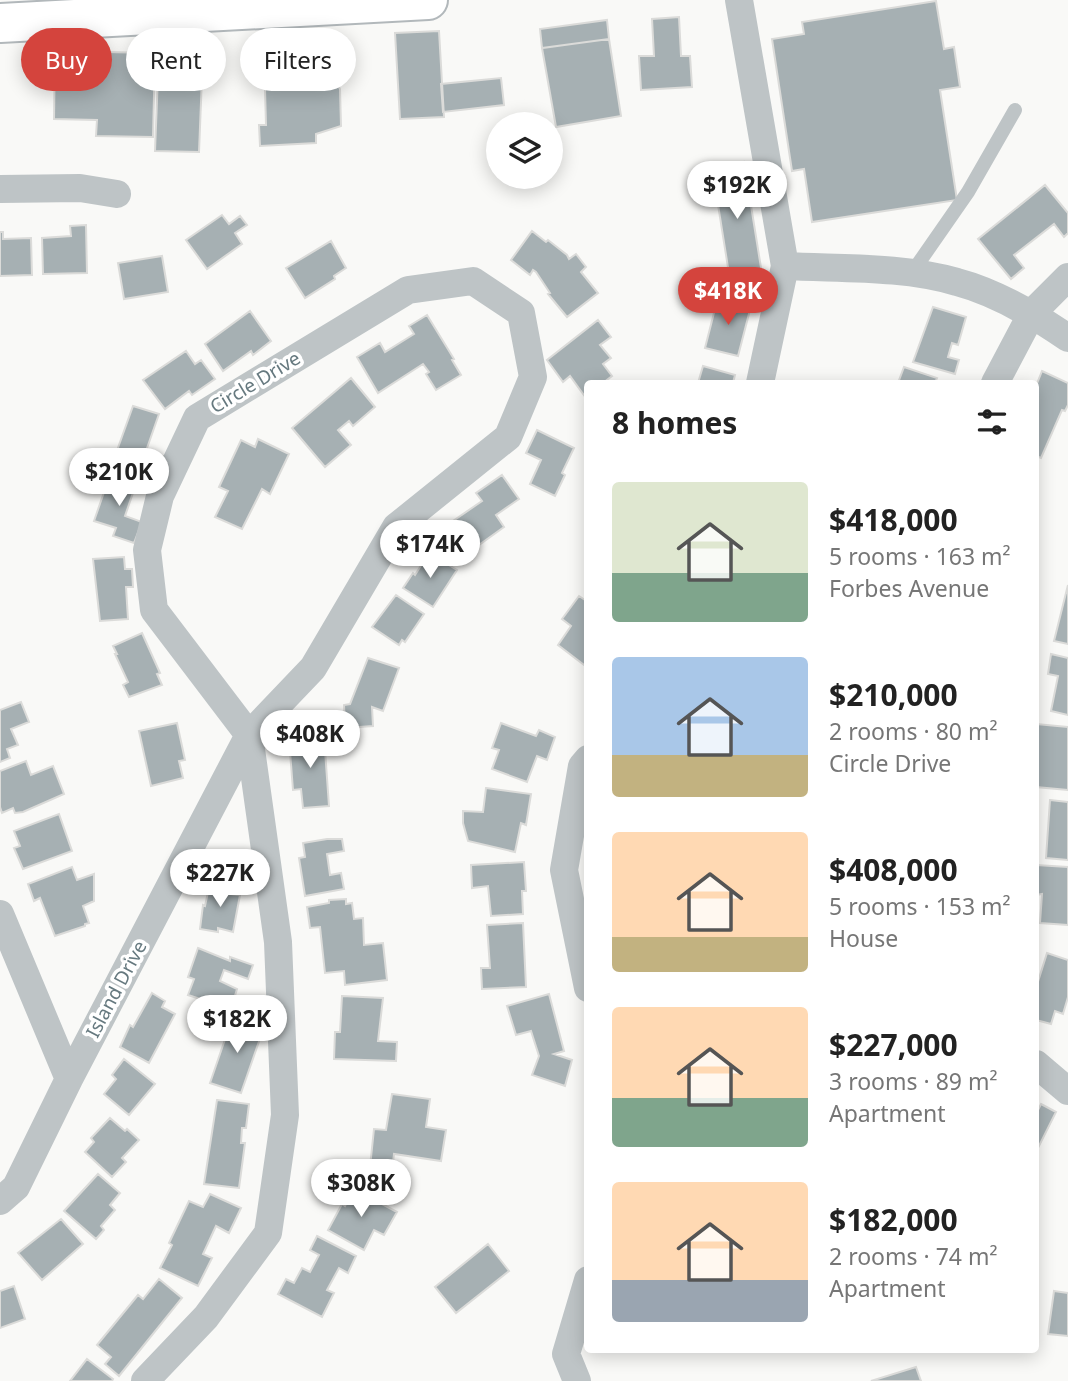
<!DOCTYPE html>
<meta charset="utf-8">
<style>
:root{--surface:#fff;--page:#f6f6f6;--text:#222;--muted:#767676;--accent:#d4443d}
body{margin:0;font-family:"Noto Sans",sans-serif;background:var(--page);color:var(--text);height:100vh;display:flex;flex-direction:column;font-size:26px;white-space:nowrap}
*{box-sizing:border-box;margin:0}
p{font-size:23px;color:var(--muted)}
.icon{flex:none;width:38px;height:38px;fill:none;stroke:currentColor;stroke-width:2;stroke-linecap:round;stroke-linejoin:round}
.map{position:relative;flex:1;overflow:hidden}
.panel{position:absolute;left:584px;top:380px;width:455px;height:973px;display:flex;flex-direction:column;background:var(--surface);border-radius:7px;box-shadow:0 4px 18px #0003}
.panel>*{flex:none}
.banner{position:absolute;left:21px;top:28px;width:458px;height:63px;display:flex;gap:14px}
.fabs{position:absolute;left:486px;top:112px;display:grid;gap:14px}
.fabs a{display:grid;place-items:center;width:77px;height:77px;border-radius:50%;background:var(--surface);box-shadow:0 4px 18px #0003;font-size:35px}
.price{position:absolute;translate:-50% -60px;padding:0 16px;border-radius:24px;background:#fff;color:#222;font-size:23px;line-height:46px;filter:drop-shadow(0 2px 4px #0008)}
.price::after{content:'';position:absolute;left:50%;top:42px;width:21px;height:16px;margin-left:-10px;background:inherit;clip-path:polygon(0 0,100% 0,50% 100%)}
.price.selected{background:var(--accent);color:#fff}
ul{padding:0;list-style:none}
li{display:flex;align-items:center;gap:21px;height:175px;padding:0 28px}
li span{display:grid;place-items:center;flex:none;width:196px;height:140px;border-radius:7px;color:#555}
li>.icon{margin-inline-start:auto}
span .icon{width:84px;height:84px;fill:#fffc;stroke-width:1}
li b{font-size:30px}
h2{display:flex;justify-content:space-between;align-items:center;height:84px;padding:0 28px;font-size:30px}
.pill{padding:0 24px;border-radius:32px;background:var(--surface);box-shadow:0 4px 18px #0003;font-size:24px;line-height:63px}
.pill.selected{background:var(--accent);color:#fff}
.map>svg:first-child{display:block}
.building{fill:#a6b0b3;stroke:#dbdbd9;stroke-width:2}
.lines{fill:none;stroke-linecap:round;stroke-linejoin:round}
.primary-casing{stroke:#b2b8bb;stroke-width:42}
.service{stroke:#bec4c6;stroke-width:14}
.minor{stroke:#bec4c6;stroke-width:28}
.primary{stroke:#fff;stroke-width:38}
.labels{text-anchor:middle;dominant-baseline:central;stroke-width:7;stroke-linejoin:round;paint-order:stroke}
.street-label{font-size:19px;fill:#66797f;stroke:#fff}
</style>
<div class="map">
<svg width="1068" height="1381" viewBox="0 0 1068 1381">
<rect width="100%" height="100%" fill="#f9f9f7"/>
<path class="building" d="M936,1L944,49L954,47L960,87L940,90L957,200L812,222L804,169L792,171L772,39L804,34L802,22Z
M679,17L681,56H690L692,87L641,90L639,56H654L652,19Z
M607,20L609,39L542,48L540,29Z
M439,31L444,117L400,119L395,33Z
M609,39L621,116L556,127L542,48Z
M159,50L203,52L199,152L155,151Z
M55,51L155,53L153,137L96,136L97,120L54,119Z
M301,58L329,68L340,89L341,126L316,134V143L260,146L259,125H266L265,89L278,67Z
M501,78L504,105L443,112L441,84Z
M744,162L762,274L730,280L712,167Z
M1045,185L1068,213V233L1064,237L1054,224L1014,255L1024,268L1011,279L978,239Z
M222,215L229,224L240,216L247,225L235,233L242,244L207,269L186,240Z
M86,225L87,273L43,274L42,238L71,236L70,226Z
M532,231L546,242L548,240L567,255L569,259L576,254L586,267L581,272L598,293L567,317L548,294L550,293L536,272L533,270L530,275L511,260Z
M0,232H3V239L31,238L32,275L0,276Z
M331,241L346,268L334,276L335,279L305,298L286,268Z
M162,256L168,292L124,299L118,263Z
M718,297L751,306L738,356L705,348Z
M933,307L966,317L958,345L952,343L948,357L959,360L955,374L913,362Z
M250,311L271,341L253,355L251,351L223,371L205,344Z
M427,315L454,359L452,360L461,375L436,390L426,374L429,372L423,364L378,393L357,357L380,343L385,352L414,334L409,326Z
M598,320L611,337L600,345L611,358L603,364L612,376L603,383H588V396L586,398L570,376L563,382L547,360Z
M186,351L195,364L201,360L215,379L192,395L189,391L165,409L143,380Z
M703,366L735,375L733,383H698Z
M904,367L937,378L935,383H898Z
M1042,371L1068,383V405L1065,411L1062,410L1041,458L1036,456V386Z
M351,378L375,407L353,426L349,421L338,430L351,445L325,467L292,428Z
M133,406L159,414L146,451L163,456L155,477L134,470L137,463L115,456Z
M537,430L574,448L562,473L565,475L555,496L530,484L541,460L526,453Z
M258,439L289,454L270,494L262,489L242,529L215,517L228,491L219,487L241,440L255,447Z
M111,472L137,481L125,516L142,522L134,543L113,536L116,528L94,521Z
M502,475L519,499L496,515L504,527L458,560L437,532L482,501L476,493Z
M429,553L457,570L433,607L403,588L413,573L415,575Z
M124,557L125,569H132L133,587H126L128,619L100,621L93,559Z
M1068,585V644L1054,641Z
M396,595L424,614L405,642L402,640L399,645L372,627Z
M579,596L588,602V668L558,645L571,626L562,619Z
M142,633L160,673L157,674L162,685L129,697L123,685L128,682L115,654H117L113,646Z
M1051,654L1068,658V715L1051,711L1058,676L1048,674Z
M368,658L399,668L383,711L372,707L373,726L345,728L344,705L350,704Z
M21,702L29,722L11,729L18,745L7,749L10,758L0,762V710Z
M177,723L185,760L179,761L183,778L151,786L139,731Z
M501,723L536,736L539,730L555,737L547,760L537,756L527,782L492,769L499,750L492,748Z
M1036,724L1068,727V790L1036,787Z
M324,736L329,806L303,808L301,789L293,790L289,739Z
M26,761L31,775L53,766L64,794L23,812L15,813L13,808L2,813L0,807V771Z
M486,788L531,794L526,825L521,823L515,852L468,841L463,823V811L483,812Z
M1050,800L1068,802V860L1046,858Z
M59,814L72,851L23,869L14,848L20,846L14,831Z
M327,839H342L344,851L327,854L330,875L341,873L344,889L305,896L299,858L305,857L303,843Z
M524,862L526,891H522L523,914L491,916L488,886L472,888L471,865Z
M1036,865L1068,867V925L1040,923L1042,894L1036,895Z
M72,867L77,880L94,874V901L83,906L89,923L85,924V926L55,936L40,898L34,901L28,884Z
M210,883L232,887L231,894L240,895L233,932L218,928V932L200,929L203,905L205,906Z
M346,899V904L352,903L354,919L363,918L364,945L383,943L387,980L345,985L344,971L325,973L320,927L310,928L307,907L329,903V900Z
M523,923L526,987L482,989L481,968H490L487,925Z
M198,948L230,961V957L253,965L248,979L224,970L220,981L237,989L231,1009L188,995L194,979L188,977Z
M1047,953L1068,960V997L1063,1014L1055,1011L1051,1024L1036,1020V988Z
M152,993L165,1001L162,1007L175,1014L149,1063L120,1047L130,1025L133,1027Z
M549,994L564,1051L554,1054L572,1060L565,1086L532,1075L539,1056L531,1031L516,1035L507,1006Z
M342,996L383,998L378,1041L397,1042L396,1061L334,1059L335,1032H340Z
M233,1016L264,1027L241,1093L210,1083Z
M124,1059L155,1084L129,1115L104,1094L116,1079L112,1075Z
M392,1094L430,1099L426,1127L446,1130L441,1161L394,1154L392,1171L370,1167L374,1129L386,1130Z
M217,1100L249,1104L246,1128H242L241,1143H245L239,1188L204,1184Z
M1041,1104L1056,1112L1038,1148L1036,1147V1114Z
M110,1118L125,1131L127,1129L139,1140L122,1158L126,1162L112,1177L85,1152L94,1142L91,1138Z
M98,1174L120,1193L110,1205L115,1210L101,1226L104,1230L96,1239L64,1211Z
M354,1189L397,1212L384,1235L374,1230L364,1250L328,1230L342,1204L345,1206Z
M210,1194L241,1208L229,1233L216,1226L203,1254L212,1258L198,1286L160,1268L172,1245L169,1243L189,1201L203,1207Z
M61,1219L83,1244L42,1280L18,1253Z
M317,1236L356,1256L348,1273L339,1268L327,1290L334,1293L322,1317L278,1294L286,1279L294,1283L302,1268L310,1272L319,1255L310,1250Z
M488,1244L509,1271L456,1313L435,1287Z
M159,1279L182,1298L119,1376L105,1364L111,1357L97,1345L138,1295L143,1299Z
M14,1286L25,1319L0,1328V1291Z
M1054,1291L1068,1293V1336L1048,1334Z
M87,1359L113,1379L112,1381H70Z
M916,1367L921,1381H871Z"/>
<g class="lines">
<g class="primary-casing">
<path id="primary" d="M0,23L428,0"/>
</g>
<path class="service" d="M911,274L968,192L1015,110"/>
<path class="minor" d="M739,0L785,266L760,383
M0,189L80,188L117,194
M785,266C842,269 903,266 957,282C995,292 1036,316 1068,338
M995,383L1032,313L1068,277
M588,759L582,766L564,870L588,988
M0,914L69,1079
M1036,1064L1068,1091
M0,1201L16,1187L69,1079L249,735L313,668L396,527L508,437L533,377L521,313L473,281L408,290L197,418L160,496L147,550L154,610L249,735L278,942L285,1115L268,1233L206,1317L145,1381
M577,1381L566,1354L588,1280"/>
<use href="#primary" class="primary"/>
</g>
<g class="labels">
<g class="street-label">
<text transform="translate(255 382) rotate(-31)">Circle Drive</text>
<text transform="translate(116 989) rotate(-62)">Island Drive</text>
</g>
</g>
</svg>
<div class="fabs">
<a><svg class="icon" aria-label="layers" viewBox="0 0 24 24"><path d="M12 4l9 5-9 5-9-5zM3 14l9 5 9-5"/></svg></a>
</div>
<b class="price" style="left:737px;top:221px">$192K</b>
<b class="price selected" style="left:728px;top:327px">$418K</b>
<b class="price" style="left:119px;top:508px">$210K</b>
<b class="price" style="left:430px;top:580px">$174K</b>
<b class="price" style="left:310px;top:770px">$408K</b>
<b class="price" style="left:220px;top:909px">$227K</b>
<b class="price" style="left:237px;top:1055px">$182K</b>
<b class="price" style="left:361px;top:1219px">$308K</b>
<div class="banner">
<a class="pill selected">Buy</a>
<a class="pill">Rent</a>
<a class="pill">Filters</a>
</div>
<section class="panel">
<h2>8 homes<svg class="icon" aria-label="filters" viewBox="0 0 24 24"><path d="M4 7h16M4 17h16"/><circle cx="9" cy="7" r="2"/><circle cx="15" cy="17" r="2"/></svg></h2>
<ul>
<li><span style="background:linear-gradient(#dfe7d0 65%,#7fa58c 0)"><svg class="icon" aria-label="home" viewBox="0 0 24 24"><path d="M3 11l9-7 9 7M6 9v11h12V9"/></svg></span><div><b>$418,000</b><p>5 rooms · 163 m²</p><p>Forbes Avenue</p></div></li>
<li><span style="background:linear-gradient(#a9c7e8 70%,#c2b280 0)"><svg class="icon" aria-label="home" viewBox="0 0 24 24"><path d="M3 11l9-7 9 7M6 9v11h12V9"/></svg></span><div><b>$210,000</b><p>2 rooms · 80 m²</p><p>Circle Drive</p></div></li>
<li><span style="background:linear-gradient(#ffd9b3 75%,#c2b280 0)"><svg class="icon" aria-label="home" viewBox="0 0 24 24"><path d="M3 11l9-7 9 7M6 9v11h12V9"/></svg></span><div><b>$408,000</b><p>5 rooms · 153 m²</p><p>House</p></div></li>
<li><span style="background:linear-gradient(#ffd9b3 65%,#7fa58c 0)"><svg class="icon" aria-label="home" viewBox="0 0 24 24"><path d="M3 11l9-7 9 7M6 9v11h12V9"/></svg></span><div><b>$227,000</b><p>3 rooms · 89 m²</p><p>Apartment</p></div></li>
<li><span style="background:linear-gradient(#ffd9b3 70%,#9aa5b1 0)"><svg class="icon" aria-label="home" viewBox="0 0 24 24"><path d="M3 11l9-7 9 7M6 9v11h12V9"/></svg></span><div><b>$182,000</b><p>2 rooms · 74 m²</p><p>Apartment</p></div></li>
</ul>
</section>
</div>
